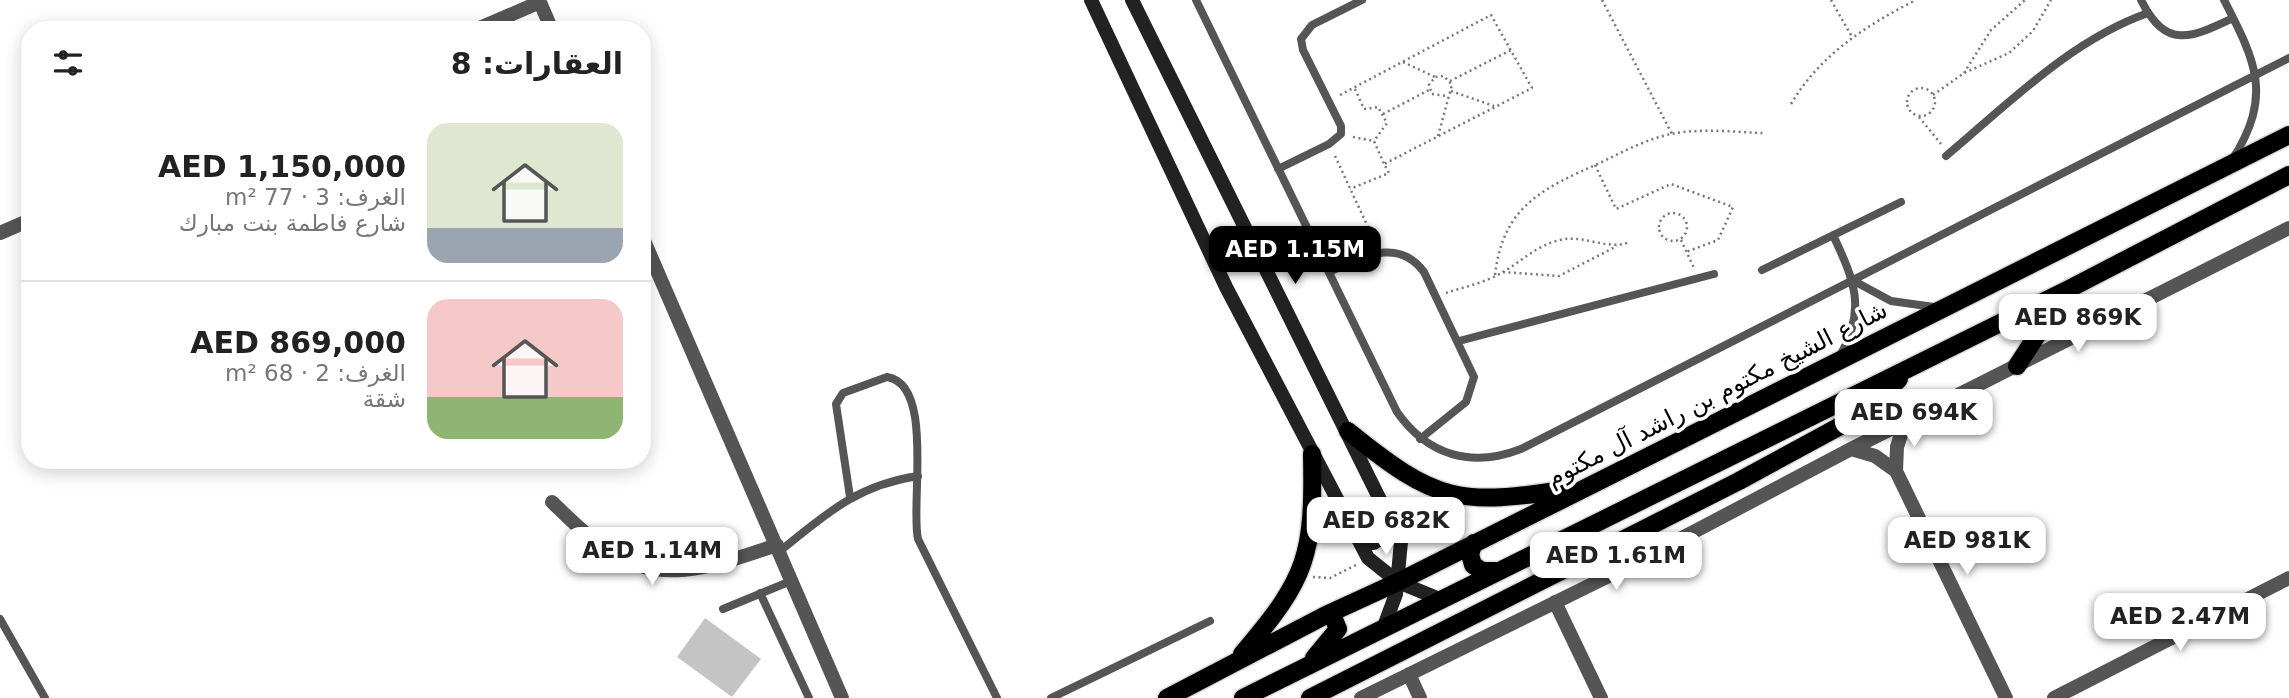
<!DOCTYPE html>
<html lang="ar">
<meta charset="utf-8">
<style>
:root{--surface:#fff;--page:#f2f2f2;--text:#222;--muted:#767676;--line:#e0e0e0;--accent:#000}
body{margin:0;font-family:"DejaVu Sans","Noto Naskh Arabic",sans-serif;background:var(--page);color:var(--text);direction:rtl;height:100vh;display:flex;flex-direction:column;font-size:26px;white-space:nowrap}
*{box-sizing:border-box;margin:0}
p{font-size:23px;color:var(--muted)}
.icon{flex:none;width:38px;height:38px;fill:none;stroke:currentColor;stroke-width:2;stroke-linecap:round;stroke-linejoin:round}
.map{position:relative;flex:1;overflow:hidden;direction:ltr}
.drawer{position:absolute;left:21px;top:21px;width:630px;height:448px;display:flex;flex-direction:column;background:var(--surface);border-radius:28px;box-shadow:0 4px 18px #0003;direction:rtl}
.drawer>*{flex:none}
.price{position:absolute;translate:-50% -60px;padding:0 16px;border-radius:14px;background:#fff;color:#222;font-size:23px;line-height:46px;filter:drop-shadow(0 2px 4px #0008)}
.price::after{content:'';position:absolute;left:50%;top:42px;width:21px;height:16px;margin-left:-10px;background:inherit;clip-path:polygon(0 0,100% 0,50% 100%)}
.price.current{background:var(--accent);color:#fff}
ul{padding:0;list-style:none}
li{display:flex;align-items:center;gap:21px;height:175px;padding:0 28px}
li+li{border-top:2px solid var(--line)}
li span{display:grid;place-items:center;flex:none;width:196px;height:140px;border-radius:21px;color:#555}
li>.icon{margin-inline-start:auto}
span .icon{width:84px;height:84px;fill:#fffc;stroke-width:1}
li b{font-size:30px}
h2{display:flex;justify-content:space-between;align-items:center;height:84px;padding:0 28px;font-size:30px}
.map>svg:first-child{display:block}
.building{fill:#c4c4c4}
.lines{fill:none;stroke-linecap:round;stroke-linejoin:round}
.primary-casing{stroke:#dbdbdb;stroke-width:21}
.path{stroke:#777;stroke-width:2.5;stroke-dasharray:2 3.5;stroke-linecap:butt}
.lane{stroke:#555;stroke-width:8}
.street{stroke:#555;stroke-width:14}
.secondary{stroke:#222;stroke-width:14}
.primary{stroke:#000;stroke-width:18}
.labels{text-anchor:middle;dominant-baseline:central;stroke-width:7;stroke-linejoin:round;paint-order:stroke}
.street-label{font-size:24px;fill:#000;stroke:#fff}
</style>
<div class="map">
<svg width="2289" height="698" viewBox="0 0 2289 698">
<rect width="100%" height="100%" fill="#fff"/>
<path class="building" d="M705,618L761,659L732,697L677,657Z"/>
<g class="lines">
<g class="primary-casing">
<path id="primary" d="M2017,366L2063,295
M1348,431C1437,503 1458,506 1570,489
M1474,543L1470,554L1473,565L1482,571H1500
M1242,654C1308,577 1314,555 1312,454
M1314,658L1338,629L1333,617L1326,615
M1167,698L1326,615L1398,582L2289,135
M1243,698L2069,289L2289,175
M1310,698L1739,481L1844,424L1878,401L1899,379"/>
</g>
<path class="path" d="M1602,0L1672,134
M1831,0L1852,37
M1403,62L1435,77
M1964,73L1991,30L2025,0
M1450,81L1511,50
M1907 102a14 14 0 1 1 28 0a14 14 0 1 1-28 0Z
M1355,89L1364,109L1378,107L1387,123L1374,141L1384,164
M1451,91L1494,106
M1340,95L1491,15L1532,88L1384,164L1389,173L1350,189
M1933,95L1964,73L2009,53L2033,31L2051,0
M1791,104C1820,55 1865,26 1916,0
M1383,114L1429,90
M1919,117L1941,144
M1438,136L1452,85L1444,76L1435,77L1429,85L1432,94L1446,96
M1353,137L1374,141
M1335,156L1375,242
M1595,165L1616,209L1671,184L1733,207L1718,240L1686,252
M1659 227a14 14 0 1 1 28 0a14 14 0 1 1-28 0Z
M1681,240L1694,268
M1503,272L1559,276L1617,246
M1495,275C1503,205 1544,188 1602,162C1624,151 1647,139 1671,134C1701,128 1733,132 1763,133
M1446,293C1464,287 1487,282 1503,272C1522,261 1537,245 1560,240C1584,234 1607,251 1630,242
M1413,536L1435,525L1442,509
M1313,577L1330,578L1356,565"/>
<path class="lane" d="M1196,0L1397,412C1428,456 1472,468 1521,449L2289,58
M2141,0C2166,50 2191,38 2233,18
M2224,0C2256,62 2273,96 2232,160
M1946,156C2008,104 2071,40 2148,13
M1278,169L1329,144L1341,134V126L1303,50L1301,39L1312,25L1362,0
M1833,235C1854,280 1867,309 1840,356
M1762,270L1901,202
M1329,272C1362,258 1397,236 1424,272L1474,377L1466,402L1420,439
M1854,281L1891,301L1934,307
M1459,341L1714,274
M850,497L836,404L843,393L887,377C935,384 910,506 918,539L997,698
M780,551C826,514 857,485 918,476
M760,593L809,698
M723,609L791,581
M0,619L45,698
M1051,698L1210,621"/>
<path class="street" d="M539,0L552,30
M475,30L540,2
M0,233L30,220
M642,236L842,698
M1851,449L1875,456L1896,471L2006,698
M1896,471L1897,447L1905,422
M552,502C570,519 589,539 610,552C664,588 721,563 777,545
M1555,602L1601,698
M1409,674L1420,698
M1361,698L1625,568L1851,449L2289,228
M2054,698L2289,578"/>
<path class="secondary" d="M1091,0L1226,287L1368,558L1398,582L1442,600
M1132,0L1401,542L1396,594L1383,629
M1356,536L1364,542L1374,543L1390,531L1392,521"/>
<use href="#primary" class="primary"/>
</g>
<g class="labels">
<g class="street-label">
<text transform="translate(1717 394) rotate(-27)">شارع الشيخ مكتوم بن راشد آل مكتوم</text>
</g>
</g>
</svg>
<b class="price current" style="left:1295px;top:286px">AED 1.15M</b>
<b class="price" style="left:2078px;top:354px">AED 869K</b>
<b class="price" style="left:1914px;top:449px">AED 694K</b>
<b class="price" style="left:1386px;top:557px">AED 682K</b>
<b class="price" style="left:1967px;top:577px">AED 981K</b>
<b class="price" style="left:652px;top:587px">AED 1.14M</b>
<b class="price" style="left:1616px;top:592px">AED 1.61M</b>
<b class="price" style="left:2180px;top:653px">AED 2.47M</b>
<section class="drawer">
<h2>العقارات: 8<svg class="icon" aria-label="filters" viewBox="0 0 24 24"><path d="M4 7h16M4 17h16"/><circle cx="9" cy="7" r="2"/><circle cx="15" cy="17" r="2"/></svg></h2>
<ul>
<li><span style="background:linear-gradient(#dfe7d0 75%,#9aa5b1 0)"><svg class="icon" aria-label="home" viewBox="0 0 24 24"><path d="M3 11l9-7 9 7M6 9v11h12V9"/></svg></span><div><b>AED 1,150,000</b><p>الغرف: 3 · 77 m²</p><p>شارع فاطمة بنت مبارك</p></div></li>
<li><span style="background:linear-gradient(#f6c9c9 70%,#8fb573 0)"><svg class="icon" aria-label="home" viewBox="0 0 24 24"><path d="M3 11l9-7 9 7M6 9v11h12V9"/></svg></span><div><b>AED 869,000</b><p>الغرف: 2 · 68 m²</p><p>شقة</p></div></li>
</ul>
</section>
</div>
